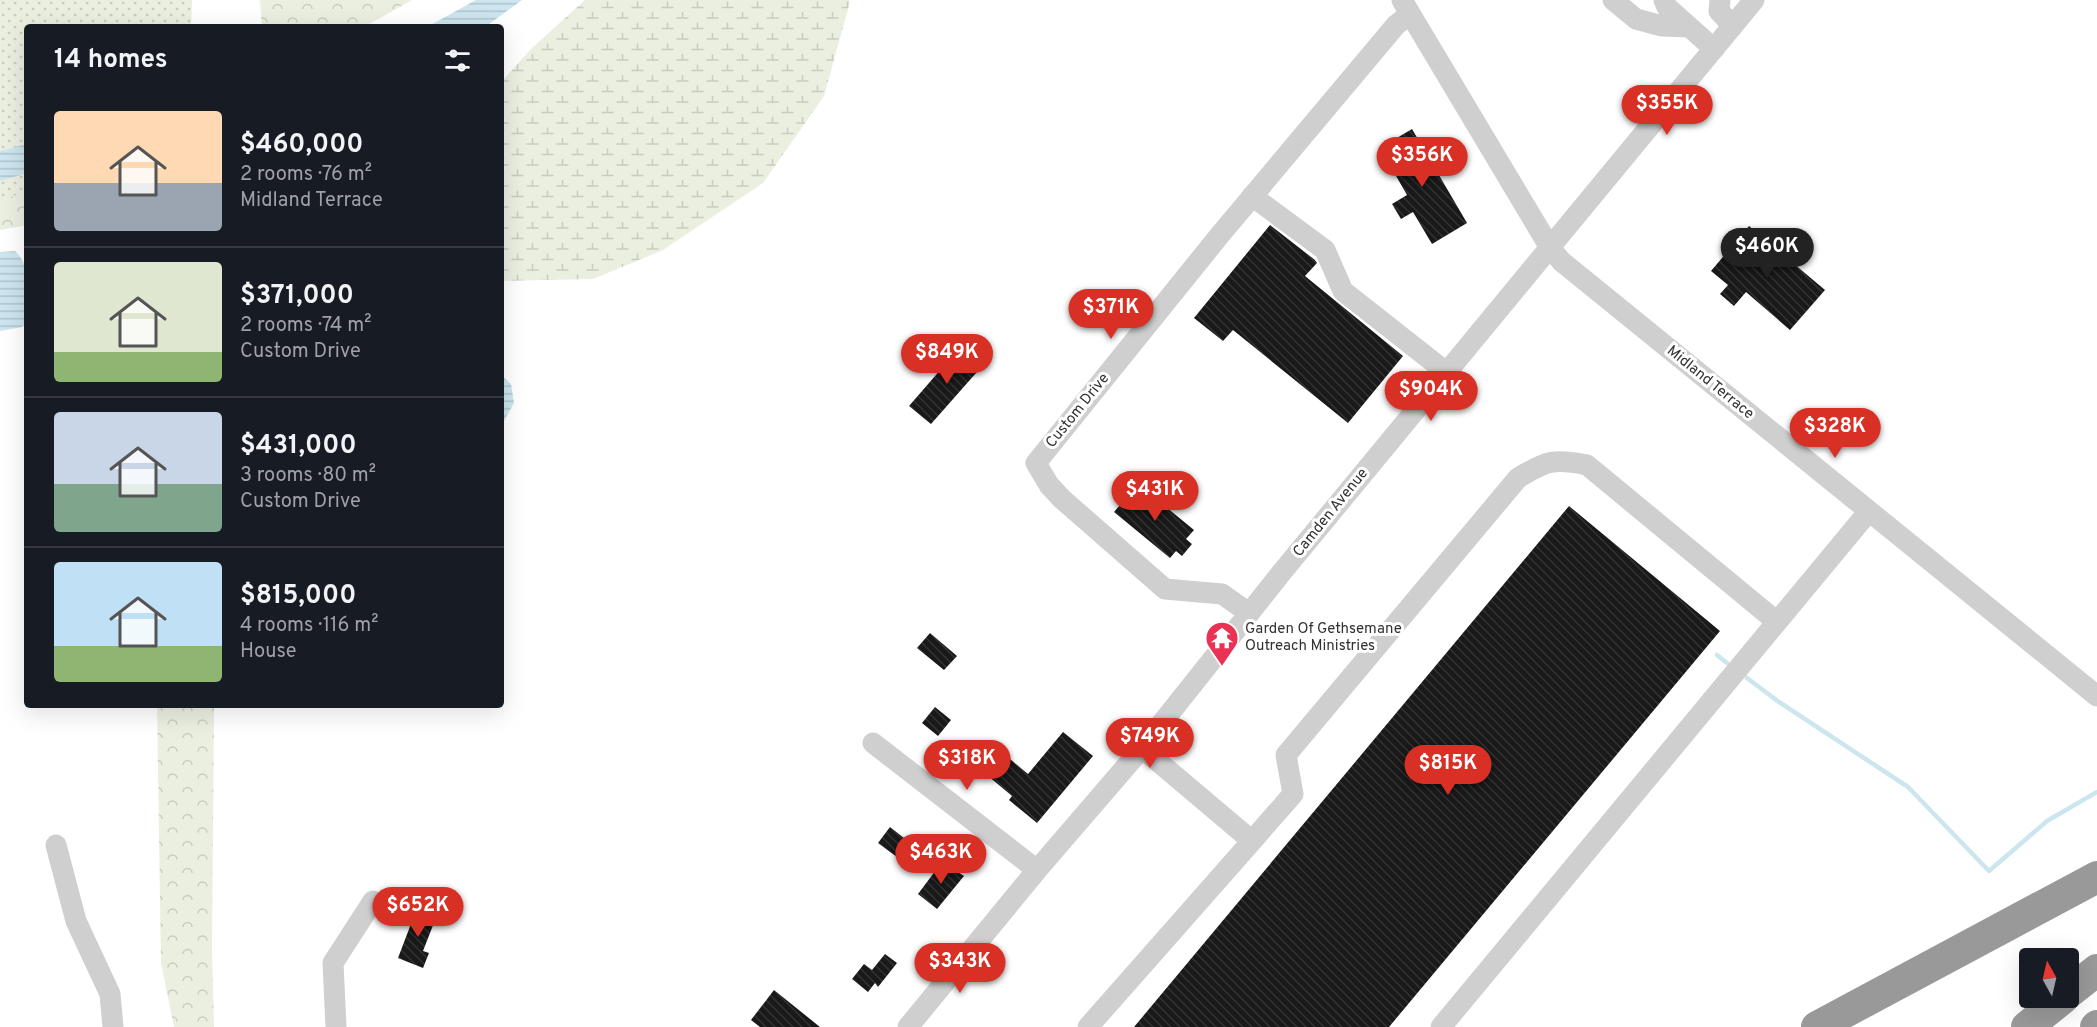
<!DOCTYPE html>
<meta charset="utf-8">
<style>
:root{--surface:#171b24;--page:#20242c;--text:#f1f3f6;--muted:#9ea1a6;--line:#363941;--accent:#d93025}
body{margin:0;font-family:Overpass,sans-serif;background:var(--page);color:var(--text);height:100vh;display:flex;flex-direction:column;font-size:22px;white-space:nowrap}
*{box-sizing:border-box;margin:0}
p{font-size:20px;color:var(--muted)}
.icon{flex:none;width:33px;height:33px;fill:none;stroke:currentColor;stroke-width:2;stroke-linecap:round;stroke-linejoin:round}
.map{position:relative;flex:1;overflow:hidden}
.side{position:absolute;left:24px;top:24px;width:480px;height:684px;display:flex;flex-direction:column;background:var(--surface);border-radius:6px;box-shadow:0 6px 24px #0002}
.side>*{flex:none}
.needle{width:39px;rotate:352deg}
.fabs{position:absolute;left:2019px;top:948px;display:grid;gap:12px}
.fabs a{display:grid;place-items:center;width:60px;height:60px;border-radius:6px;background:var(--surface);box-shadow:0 6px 24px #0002;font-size:30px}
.price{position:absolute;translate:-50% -51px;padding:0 14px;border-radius:21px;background:var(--accent);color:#fff;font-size:20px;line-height:39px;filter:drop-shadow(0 2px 3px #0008)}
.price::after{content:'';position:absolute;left:50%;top:36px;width:18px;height:14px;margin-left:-9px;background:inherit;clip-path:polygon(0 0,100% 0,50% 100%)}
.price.selected{background:#222;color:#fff}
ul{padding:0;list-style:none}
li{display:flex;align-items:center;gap:18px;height:150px;padding:0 30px}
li+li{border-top:2px solid var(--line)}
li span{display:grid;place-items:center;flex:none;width:168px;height:120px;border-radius:6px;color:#555}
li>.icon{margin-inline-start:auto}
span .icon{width:72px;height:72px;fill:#fffc;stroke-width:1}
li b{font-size:26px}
h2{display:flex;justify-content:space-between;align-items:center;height:72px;padding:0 30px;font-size:26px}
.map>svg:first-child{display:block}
.forest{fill:url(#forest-crowns)}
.wetland{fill:url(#wetland-marsh)}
.park{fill:url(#park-dots)}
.water{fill:url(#water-rules)}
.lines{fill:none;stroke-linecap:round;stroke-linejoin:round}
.stream{stroke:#cce5ee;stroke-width:4.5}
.building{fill:url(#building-back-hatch)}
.minor{stroke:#cfcfcf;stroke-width:21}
.highway{stroke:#999;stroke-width:32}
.labels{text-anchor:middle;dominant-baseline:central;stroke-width:6;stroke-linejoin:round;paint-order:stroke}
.street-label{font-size:15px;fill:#323232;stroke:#fff}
.poi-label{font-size:15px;fill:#323232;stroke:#fff;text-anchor:start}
</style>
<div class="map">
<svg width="2097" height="1027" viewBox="0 0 2097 1027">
<defs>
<pattern id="forest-crowns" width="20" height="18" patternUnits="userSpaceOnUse" patternTransform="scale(1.5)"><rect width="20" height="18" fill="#eaefe0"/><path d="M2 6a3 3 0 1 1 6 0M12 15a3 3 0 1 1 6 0" fill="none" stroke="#c9cdc1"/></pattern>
<pattern id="wetland-marsh" width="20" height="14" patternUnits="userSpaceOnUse" patternTransform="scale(1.5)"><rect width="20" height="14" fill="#eaefe0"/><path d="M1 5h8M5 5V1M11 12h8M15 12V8" fill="none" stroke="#c9cdc1"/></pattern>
<pattern id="park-dots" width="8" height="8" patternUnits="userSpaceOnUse" patternTransform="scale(1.5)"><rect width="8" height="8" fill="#eaefe0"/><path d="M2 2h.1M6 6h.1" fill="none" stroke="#c9cdc1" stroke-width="1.8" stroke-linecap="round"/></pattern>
<pattern id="water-rules" width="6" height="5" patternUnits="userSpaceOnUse" patternTransform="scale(1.5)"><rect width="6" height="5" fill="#cce5ee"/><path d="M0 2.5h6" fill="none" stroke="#b0c5cd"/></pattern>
<pattern id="building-back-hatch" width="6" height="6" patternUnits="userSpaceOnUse" patternTransform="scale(1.5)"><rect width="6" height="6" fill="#191919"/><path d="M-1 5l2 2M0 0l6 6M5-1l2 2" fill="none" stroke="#323232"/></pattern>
</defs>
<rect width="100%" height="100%" fill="#fff"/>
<path class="forest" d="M260,0H412L364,27H262Z
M27,180V225L0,230V185Z
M157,705H214L212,951L214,1027H174L161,963Z"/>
<path class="wetland" d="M585,0H849L850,2L824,96L763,183L663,250L593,279L501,281V82L532,48Z"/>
<path class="park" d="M0,0H192L191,27H27V192L0,200Z"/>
<path class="water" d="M476,0H522L485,27H427Z
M27,144V173L0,181V151Z
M15,251C33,267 27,300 27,322L22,327L0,331V252Z
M501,375L511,384L514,403L501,426Z"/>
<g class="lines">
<path class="stream" d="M1717,655L1727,663
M1747,678L1779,702L1908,787L1989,871L2047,821L2097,792"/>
</g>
<path class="building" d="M1412,129L1467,223L1432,244L1413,212L1401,219L1392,204L1407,195L1380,148Z
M1270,225L1315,260L1317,263L1305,276L1403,356L1348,423L1233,330L1223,341L1194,318Z
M1749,226L1825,290L1790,330L1746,292L1734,306L1720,294L1728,285L1711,271Z
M962,345L984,364L931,424L909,406Z
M1138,484L1194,530L1186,539L1192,544L1182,556L1176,551L1170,558L1114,512Z
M1569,506L1720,631L1389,1027H1134Z
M930,633L957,656L944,670L917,648Z
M935,707L951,720L938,736L922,723Z
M1063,732L1093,756L1037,823L1009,800L1012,796L975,765L992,744L1028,774Z
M890,827L909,842L897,857L878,843Z
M942,862L964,876L937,909L918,894Z
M417,908L437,915L423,951L429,953L423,968L398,958Z
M885,954L897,963L878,987L875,983L868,992L852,979L864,964L872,970Z
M774,990L820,1027H760L751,1020Z"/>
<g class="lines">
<path class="minor" d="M1402,0L1549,246L1561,261L2097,696
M1613,0L1636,19L1662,26L1689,27
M1664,0L1667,7L1714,49
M1720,0L1719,11L1733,26
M1252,196L1325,250L1343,291L1446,372
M1249,613L1222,594L1165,589L1062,499L1049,485L1036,463L1219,236L1396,25L1410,14
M873,743L1037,870
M1252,841L1293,794L1286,755L1518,478C1546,461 1554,458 1587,465L1777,622
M56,845L76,921L110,994L113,1027
M336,1027L333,963L373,901
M908,1027L1037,870L1142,748L1282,572L1754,0
M1088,1027L1252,841L1142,748
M1441,1027L1869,511"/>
<path class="highway" d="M2068,993L2097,970
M1817,1027L2097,877
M2027,1027L2063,998
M2096,1027L2097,1026"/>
</g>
<defs>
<g id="temple-pin" transform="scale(1.725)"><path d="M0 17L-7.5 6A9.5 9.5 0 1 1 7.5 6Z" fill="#eb3254" stroke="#fff"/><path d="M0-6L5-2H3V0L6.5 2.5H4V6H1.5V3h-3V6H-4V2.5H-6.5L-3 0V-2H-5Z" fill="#fff"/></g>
</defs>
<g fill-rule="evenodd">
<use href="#temple-pin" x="1222" y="638"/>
</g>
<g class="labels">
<g class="street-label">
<text transform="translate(1710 383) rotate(39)">Midland Terrace</text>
<text transform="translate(1078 411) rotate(-51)">Custom Drive</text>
<text transform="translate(1331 513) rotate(-51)">Camden Avenue</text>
</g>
<g class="poi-label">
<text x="1245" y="629">Garden Of Gethsemane<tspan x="1245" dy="17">Outreach Ministries</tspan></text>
</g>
</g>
</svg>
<div class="fabs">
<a><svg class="needle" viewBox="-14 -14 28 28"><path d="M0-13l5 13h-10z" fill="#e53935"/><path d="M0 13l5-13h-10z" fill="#9ea1a6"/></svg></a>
</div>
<b class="price" style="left:1667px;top:136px">$355K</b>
<b class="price" style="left:1422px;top:188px">$356K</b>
<b class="price selected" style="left:1767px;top:279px">$460K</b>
<b class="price" style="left:1111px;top:340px">$371K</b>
<b class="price" style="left:947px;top:385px">$849K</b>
<b class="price" style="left:1431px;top:422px">$904K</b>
<b class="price" style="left:1835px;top:459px">$328K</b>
<b class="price" style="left:1155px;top:522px">$431K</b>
<b class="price" style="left:1150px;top:769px">$749K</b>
<b class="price" style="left:967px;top:791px">$318K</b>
<b class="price" style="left:1448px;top:796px">$815K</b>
<b class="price" style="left:941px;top:885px">$463K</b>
<b class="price" style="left:418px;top:938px">$652K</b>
<b class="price" style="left:960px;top:994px">$343K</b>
<section class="side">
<h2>14 homes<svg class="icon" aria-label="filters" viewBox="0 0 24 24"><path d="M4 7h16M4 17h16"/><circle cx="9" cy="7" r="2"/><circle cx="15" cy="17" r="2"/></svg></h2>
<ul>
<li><span style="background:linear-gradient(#ffd9b3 60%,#9aa5b1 0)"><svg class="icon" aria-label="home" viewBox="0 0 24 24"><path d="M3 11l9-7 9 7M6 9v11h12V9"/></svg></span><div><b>$460,000</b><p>2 rooms · 76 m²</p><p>Midland Terrace</p></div></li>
<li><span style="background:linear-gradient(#dfe7d0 75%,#8fb573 0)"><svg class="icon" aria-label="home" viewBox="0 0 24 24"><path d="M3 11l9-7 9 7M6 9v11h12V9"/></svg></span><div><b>$371,000</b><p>2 rooms · 74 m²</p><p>Custom Drive</p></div></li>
<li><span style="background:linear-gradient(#c9d6e8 60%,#7fa58c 0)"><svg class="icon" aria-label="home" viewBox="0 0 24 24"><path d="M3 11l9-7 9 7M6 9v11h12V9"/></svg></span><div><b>$431,000</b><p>3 rooms · 80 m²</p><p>Custom Drive</p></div></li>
<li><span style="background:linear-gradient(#bfe0f5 70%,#8fb573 0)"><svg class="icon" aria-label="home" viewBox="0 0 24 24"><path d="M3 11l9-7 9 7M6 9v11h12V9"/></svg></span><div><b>$815,000</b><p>4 rooms · 116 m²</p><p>House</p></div></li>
</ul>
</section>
</div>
